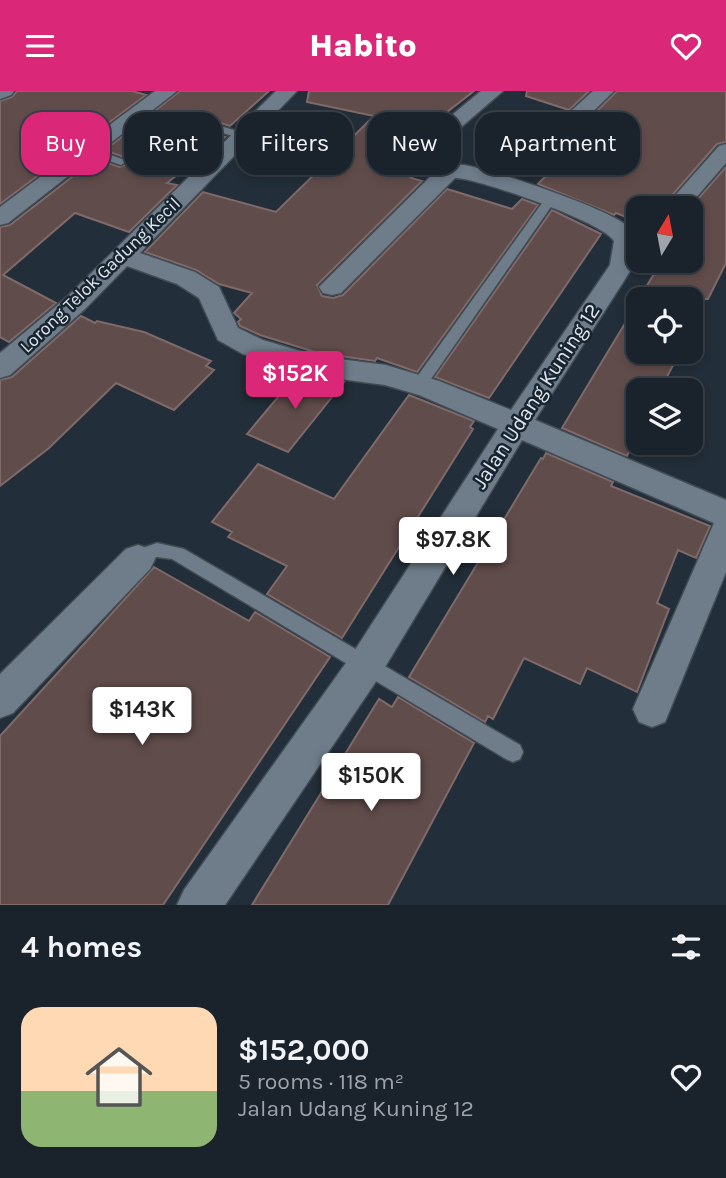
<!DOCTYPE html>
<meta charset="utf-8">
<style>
:root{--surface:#1a222b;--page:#232a33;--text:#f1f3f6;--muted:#9fa4a9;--line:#383f47;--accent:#db2777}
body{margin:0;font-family:Karla,sans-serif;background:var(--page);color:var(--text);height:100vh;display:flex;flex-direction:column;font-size:26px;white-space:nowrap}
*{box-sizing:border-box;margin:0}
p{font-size:23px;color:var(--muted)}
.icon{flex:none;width:38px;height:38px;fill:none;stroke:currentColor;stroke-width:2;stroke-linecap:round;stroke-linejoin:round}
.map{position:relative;height:814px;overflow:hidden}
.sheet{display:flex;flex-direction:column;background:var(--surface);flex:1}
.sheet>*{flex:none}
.guide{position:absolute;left:21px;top:21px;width:684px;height:63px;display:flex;gap:14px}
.needle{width:46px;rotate:10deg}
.buttons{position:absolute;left:626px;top:105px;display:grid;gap:14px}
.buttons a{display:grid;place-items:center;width:77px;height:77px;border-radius:14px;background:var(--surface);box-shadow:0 4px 10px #0003,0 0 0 2px var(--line);font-size:35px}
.price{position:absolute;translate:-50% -60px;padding:0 16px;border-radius:7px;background:#fff;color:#222;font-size:23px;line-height:46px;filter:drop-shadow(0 2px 4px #0008)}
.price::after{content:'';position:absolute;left:50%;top:42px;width:21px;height:16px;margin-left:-10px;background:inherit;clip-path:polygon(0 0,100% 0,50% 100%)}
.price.active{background:var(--accent);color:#fff}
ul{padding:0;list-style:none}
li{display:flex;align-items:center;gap:21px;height:175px;padding:0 21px}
li span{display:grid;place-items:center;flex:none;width:196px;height:140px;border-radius:21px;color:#555}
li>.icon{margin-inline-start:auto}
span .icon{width:84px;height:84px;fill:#fffc;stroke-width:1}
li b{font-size:30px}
h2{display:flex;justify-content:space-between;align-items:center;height:84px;padding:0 21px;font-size:30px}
.tag{padding:0 24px;border-radius:21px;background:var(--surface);box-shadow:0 4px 10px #0003,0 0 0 2px var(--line);font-size:24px;line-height:63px}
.tag.active{background:var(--accent);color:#fff}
header{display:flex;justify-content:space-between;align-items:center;height:91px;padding:0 21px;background:var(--accent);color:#fff;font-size:32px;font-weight:800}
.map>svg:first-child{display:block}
.building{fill:#604c4b;stroke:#7f6a69;stroke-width:2}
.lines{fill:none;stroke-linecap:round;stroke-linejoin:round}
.service-casing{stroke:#424c55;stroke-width:3}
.minor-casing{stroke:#424c55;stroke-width:3}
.service{fill:#6f7d8b;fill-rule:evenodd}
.minor{fill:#6f7d8b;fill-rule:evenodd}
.labels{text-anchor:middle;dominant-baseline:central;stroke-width:5;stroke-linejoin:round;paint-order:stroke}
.far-street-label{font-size:18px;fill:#dde5ed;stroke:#18242f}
.street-label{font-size:21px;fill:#dde5ed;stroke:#18242f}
</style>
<header><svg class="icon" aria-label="menu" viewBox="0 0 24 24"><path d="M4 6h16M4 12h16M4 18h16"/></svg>Habito<svg class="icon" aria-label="heart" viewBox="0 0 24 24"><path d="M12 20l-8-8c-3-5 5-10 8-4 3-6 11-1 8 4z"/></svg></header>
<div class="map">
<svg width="726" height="814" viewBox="0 0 726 814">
<rect width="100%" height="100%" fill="#222e39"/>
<path class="building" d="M17,0H132L146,4L0,113V10L12,6Z
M180,0H269L230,35L184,21L177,25L178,32L225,46L167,92L177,94L129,141L75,122L3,184L56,212L9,251L0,246V136L10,134L95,68L120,76L127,73L126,67L105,59Z
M309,0H474L424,39L447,47L413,77L418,79L411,87L422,90L317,194L322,205L333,207L343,204L447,98L512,118L522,108L538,114L417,281L377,267L375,270L318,262L260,244L240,235L238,231L241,228L234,222L252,202L219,193L196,179L145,161L203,101L276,121L374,25L307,11Z
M527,0H589L569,19L526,5Z
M617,0H726V51L717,53L661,117H639V131L616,122L614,124L538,93L569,61L565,59L583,42L577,40Z
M726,76V172L708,208H639L661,171L676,176L680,170H691L690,117Z
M552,119L601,143L489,307L435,286Z
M639,209V261H680L660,299H639V341L627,365L562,337Z
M81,225L95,232L97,230L144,241L211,270L206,275L214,279L174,319L116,292L49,357L0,395V289L12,286Z
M298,282L344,291L288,361L247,343Z
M409,304L474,330L470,336L473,338L342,547L267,503L287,475L228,446L232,441L212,431L258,373L334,408Z
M546,362L613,391L611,395L710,435L696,467L678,459L657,512L669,518L637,601L587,577L580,593L524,567L493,628L488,625L485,631L409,586L541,367L543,368Z
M154,476L249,530L255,521L330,566L163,814H0V645Z
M398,606L474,652L388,814H252L379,608L392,616Z"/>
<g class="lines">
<g class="service-casing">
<path id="service" d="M183,24L247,43L248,45L243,48L179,29L178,27Z
M90,57L125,69L126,71L121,74L86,62V58Z
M549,107L555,110L424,298H414L412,294L414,290L545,108Z
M157,452L184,458L520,654L523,661L520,668L513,671L506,668L172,468L157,466L138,475L132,473L130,468L137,459Z"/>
</g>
<g class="minor-casing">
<path id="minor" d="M0,0H14L11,4L0,8Z
M155,0H177L8,132L0,134V116Z
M276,0H297L140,162L195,181L219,196L238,237L263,249L317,265L386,274L439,290L511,319L610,174L614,150C605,132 478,87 455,87L341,202L332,204L323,202L319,196L441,75C448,74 456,73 463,74C491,78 614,119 631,138C641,149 637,161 634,174L535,329L726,409V481L665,631L652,636L639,631L633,618L714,432L522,349L379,586L225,814H177L184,799L353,562L498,338L419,304L385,294L317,285L243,263L218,249L199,207L177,193L127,175L85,218L10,284L0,287V262L67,206Z
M481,0H503L460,37H446L443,33L446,29Z
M593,0H614L528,84H512L509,79L512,74Z
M726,53V72L687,117H664L719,55Z
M138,454L150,458L155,468L150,478L13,622L0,627V583L126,458Z"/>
</g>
<use href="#service" class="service"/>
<use href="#minor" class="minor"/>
</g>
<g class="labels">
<g class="far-street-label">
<text transform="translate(100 184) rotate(-44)">Lorong Telok Gadung Kecil</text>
</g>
<g class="street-label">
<text transform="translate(536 305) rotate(-57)">Jalan Udang Kuning 12</text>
</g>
</g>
</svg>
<div class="buttons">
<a><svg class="needle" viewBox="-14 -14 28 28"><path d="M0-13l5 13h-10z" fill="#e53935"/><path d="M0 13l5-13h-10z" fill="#9fa4a9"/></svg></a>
<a><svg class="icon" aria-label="locate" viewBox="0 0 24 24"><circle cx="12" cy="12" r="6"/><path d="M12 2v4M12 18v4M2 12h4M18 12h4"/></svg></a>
<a><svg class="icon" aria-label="layers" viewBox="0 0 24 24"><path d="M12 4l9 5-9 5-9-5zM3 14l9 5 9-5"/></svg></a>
</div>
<b class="price active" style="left:295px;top:320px">$152K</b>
<b class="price" style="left:453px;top:486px">$97.8K</b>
<b class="price" style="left:142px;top:656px">$143K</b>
<b class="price" style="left:371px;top:722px">$150K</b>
<div class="guide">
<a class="tag active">Buy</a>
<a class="tag">Rent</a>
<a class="tag">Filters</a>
<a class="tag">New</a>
<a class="tag">Apartment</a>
</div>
</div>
<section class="sheet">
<h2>4 homes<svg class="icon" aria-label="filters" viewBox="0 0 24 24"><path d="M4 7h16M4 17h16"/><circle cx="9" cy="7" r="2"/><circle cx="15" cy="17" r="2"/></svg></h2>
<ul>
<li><span style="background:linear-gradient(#ffd9b3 60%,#8fb573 0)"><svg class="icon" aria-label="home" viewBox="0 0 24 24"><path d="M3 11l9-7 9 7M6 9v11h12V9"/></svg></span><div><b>$152,000</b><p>5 rooms · 118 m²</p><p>Jalan Udang Kuning 12</p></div><svg class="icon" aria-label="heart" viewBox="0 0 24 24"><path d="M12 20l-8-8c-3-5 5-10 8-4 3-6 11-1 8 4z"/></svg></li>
</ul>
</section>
